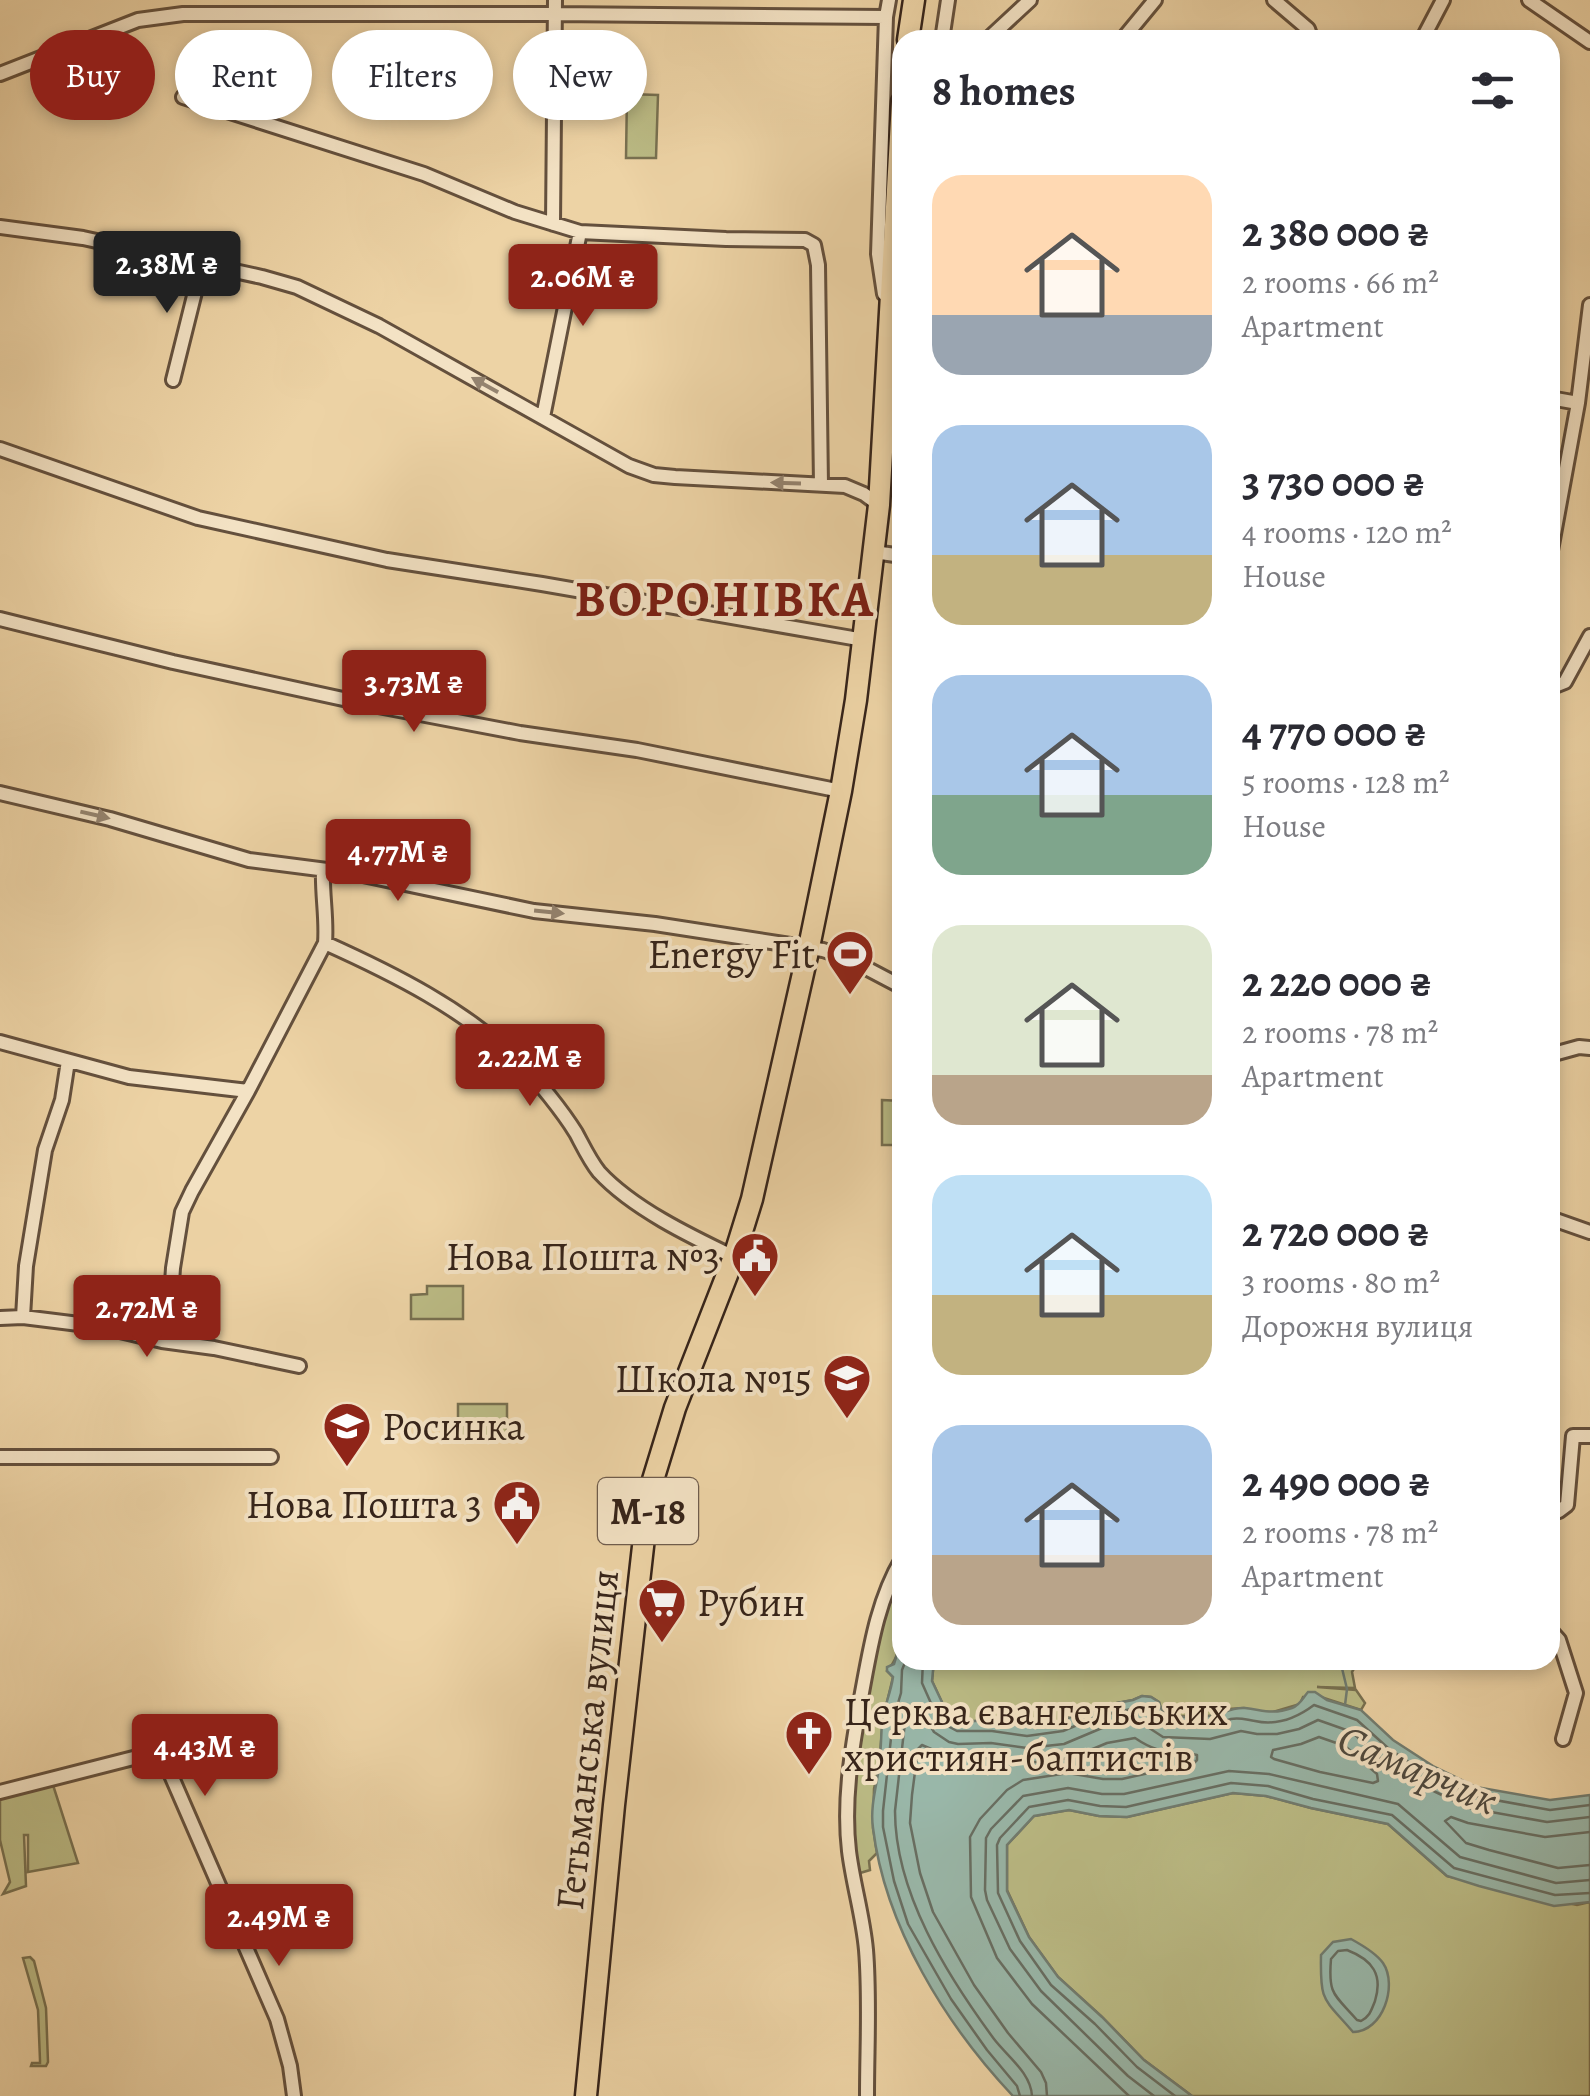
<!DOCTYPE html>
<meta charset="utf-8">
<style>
:root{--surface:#fff;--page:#f7f7f7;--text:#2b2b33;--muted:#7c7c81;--accent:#8f2418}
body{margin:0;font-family:Alegreya,serif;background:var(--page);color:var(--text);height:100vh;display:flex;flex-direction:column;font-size:38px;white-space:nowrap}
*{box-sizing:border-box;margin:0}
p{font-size:32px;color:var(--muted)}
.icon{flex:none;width:55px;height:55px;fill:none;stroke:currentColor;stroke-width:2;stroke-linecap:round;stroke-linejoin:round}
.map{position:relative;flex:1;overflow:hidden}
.panel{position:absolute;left:892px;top:30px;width:668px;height:1640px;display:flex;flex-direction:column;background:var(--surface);border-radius:30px;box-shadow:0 5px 15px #0003}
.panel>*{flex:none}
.banner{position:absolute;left:30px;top:30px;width:712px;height:90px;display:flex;gap:20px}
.price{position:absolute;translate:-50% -85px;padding:0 22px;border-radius:10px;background:var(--accent);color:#fff;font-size:32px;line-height:65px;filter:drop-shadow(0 2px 5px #0008)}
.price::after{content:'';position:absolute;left:50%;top:60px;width:30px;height:22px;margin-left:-15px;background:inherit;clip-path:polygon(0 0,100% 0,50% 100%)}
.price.active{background:#222;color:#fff}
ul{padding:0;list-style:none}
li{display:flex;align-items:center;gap:30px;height:250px;padding:0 40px}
li span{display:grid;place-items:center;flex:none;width:280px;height:200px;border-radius:30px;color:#555}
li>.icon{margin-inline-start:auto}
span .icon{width:120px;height:120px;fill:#fffc;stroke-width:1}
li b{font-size:42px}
h2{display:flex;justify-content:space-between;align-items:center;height:120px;padding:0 40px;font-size:42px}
.pill{padding:0 35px;border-radius:45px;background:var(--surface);box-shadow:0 5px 15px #0003;font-size:35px;line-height:90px}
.pill.active{background:var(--accent);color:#fff}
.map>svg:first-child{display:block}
.green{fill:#bbbb85;stroke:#787050;stroke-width:2.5}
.water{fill:#99b7a9;stroke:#717c70;stroke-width:2.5}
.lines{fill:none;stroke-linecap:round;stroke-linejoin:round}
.shore{stroke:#686e62;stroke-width:2.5}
.stream{stroke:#717c70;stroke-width:2.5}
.minor-casing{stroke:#64503d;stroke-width:18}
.highway-casing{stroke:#36241a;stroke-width:25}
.minor{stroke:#f3e2c4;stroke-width:12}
.highway{stroke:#edd3a5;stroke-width:20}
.oneway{fill:#94836f}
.labels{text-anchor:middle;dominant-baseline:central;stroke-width:8;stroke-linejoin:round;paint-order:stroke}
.shield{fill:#f3e2c4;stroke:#6f5d4d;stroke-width:2.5}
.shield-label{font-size:38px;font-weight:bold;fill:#36241a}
.poi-label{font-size:40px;fill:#36241a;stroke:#f3e2c4;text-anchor:end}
.street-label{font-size:40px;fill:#36241a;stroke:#f3e2c4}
.water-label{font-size:42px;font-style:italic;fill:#4f493e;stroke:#f3e2c4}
.district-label{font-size:50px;font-weight:bold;letter-spacing:2.5px;fill:#7a1f14;stroke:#f3e2c4}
</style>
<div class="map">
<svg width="1590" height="2096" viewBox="0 0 1590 2096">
<rect width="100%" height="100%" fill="#edd3a5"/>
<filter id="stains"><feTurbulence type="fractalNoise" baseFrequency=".002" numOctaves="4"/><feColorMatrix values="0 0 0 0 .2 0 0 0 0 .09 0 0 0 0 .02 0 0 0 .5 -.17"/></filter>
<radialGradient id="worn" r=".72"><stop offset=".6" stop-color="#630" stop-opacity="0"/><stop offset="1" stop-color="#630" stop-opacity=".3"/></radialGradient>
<path class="green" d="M627,94L658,95L656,158H626Z
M882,1100L902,1101V1145H882Z
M427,1286H463V1319H411V1295L427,1294Z
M458,1404H507V1437H458Z
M902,1569C902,1600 909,1648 887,1671L893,1677L883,1719L879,1765L874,1789L873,1828L877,1853L869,1861L870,1870L860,1873L857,1870L852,1824L853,1797L859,1733L886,1608Z
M934,1660H1359L1352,1672L1355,1688L1317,1687L1356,1690L1365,1703L1361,1710L1321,1697H1303L1300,1704L1273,1712H1259L1244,1708L1228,1709L1211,1716H1177L1167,1714L1161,1709L1159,1702L1151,1697L1142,1696L1133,1700L1096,1707L1061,1721L1026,1726L992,1720L959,1722L948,1715L932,1681Z
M53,1785L78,1863L28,1872V1835H24L26,1886L3,1894L10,1882L0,1840V1798Z
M1233,1793L1266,1796L1311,1808L1388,1824L1447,1876L1577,1905L1590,1902V2096H1192L1144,2060L1102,2017L1058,1977L1029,1937L1007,1890V1845L1034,1816L1069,1810L1099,1816L1127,1817Z
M30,1957L34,1961L46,2008L48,2062L46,2066H31L32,2063H40V2060L38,2010L23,1958Z"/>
<path class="water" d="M902,1638V1660H934L932,1681L948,1715L959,1722L992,1720L1026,1726L1061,1721L1096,1707L1133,1700L1142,1696L1151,1697L1159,1702C1161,1708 1161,1711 1167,1715C1174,1718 1208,1717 1215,1715C1225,1712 1234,1707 1245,1708C1264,1710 1271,1715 1292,1708C1300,1705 1302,1699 1308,1692H1315L1327,1700L1361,1710L1393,1740L1433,1766L1476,1787L1550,1800L1590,1795V1902L1554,1906L1479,1886L1447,1876L1388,1824L1311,1808L1266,1796L1233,1793L1127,1817L1099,1816L1069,1810L1034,1816L1007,1845V1891L1029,1937L1058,1977L1102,2017L1144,2060L1192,2096H1013C946,2025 885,1927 873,1828C870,1808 876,1788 879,1768C881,1752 881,1737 882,1722C884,1707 891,1692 893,1677L887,1671V1667L894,1664Z
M1351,1939C1362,1945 1376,1953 1383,1963C1398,1985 1383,2032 1353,2032C1323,1997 1320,2003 1321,1955L1333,1942Z"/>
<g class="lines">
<path class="shore" d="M906,1660L902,1670L901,1693L893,1720L883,1811V1827L894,1881L908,1924L951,1999L987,2050L1017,2086L1020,2096
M923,1660L922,1683L934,1710L942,1723L957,1731H992L1027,1736L1063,1731L1099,1716L1145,1706C1154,1712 1157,1722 1169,1725C1179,1727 1207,1728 1217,1725C1224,1723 1224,1721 1231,1719C1240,1717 1247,1720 1255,1721C1277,1726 1298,1717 1314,1705L1357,1720L1388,1748L1428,1775L1473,1796L1550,1810L1590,1805
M1319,1737L1345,1746L1377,1774L1378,1781L1373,1783L1320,1772L1274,1759L1271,1757L1273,1750L1301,1744Z
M1590,1832L1545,1837L1468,1823L1451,1817L1445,1821L1466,1843L1489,1850L1558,1868L1590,1865
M1347,1950C1373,1960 1383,1975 1375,2001C1371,2011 1370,2016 1361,2021L1357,2020C1334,1994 1328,1995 1331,1959L1338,1951Z
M1032,2096C1031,2073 1007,2056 994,2039C947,1975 895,1893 895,1811L905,1722L912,1704L918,1705L934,1732L949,1742L958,1744L991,1743L1027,1748L1064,1744L1102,1728L1140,1722L1163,1737L1210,1739L1241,1731L1257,1734H1277L1299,1729L1318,1720L1352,1732L1380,1758L1421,1785L1469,1808L1547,1822L1590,1817
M1047,2096L1046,2083L1041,2072L1008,2033L974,1985L933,1912L920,1873L910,1823L912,1795L918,1749L922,1745L954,1759L990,1758L1027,1763L1071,1758L1107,1743L1135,1738C1163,1757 1170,1748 1197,1755V1760L1194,1763L1122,1779H1103L1068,1773L1023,1780L1007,1790L980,1819L970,1837L971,1897L997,1958L1032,2004L1129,2096
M1154,2096L1128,2076L1041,1991L1010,1949L987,1900L985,1890L986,1838L991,1829L1023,1796L1068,1788L1102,1794H1124L1229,1771L1269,1774L1398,1804L1460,1857L1556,1883L1590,1880
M1175,2096L1137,2067L1095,2024L1051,1985L1020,1941L998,1893L997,1845L1000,1838L1029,1807L1068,1800L1100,1806L1126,1807L1231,1783L1268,1786L1313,1799L1392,1815L1454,1868L1555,1895L1590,1893"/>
<path class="stream" d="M1340,1660L1347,1689L1345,1705"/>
<g class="minor-casing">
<path id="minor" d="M1274,0L1308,29L1312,40
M1529,0L1590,42
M942,40L948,0
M987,40L1030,0
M1122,40L1155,0
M1422,40L1443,0
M0,74L138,20L183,14H555L886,17
M183,97L424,174L515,212L580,232L726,239L805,240L814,245L818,265L821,485
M553,224L555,0
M0,227L83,238L262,277L297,287L379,326L629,466L654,475L675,477L845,486L864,494L879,505
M884,294L878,254L886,17L889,0
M173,380L202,264
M1550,398L1578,403
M543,417L580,232
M0,449L198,518L387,560L542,584L864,640
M874,552L902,556
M1550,556L1578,403L1590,305
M0,619L173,662L357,702L520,733L637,750L841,791
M1550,688L1565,682L1590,636
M0,793L110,819L249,860L358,874L534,911L655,924L823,950L847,958L902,987
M325,943C394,974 464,1009 519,1062C537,1079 563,1112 576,1133C583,1146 590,1161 599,1172C632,1208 690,1236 734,1257
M0,1042L129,1077L248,1091
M1550,1055L1579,1047L1590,1048
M1550,1218L1590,1232
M23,1317L26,1266L45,1150L62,1100L68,1061
M0,1318L23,1317L103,1327L162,1341L214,1348L299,1366
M168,1342L173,1268L182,1212L192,1191L248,1091L325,943C327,918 322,895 323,870
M0,1457H271
M1550,1514L1559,1511L1567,1505L1573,1436H1590
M1550,1630L1559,1640L1576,1693L1563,1739
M0,1792L153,1753L159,1754L164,1759L277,2019L290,2066L294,2096
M867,2096C867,2047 870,1998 866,1950C863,1916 853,1884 849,1851C843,1800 852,1748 861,1698C870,1650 877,1601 902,1559"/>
</g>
<g class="highway-casing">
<path id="highway" d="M908,40L914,0
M586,2096L614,1805L649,1493L675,1408L734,1257L752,1199L809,947L841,791L856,700L879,505L902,102"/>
</g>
<use href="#minor" class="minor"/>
<use href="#highway" class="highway"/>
</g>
<defs><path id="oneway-solid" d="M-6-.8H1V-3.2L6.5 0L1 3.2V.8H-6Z" transform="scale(2.5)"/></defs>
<g class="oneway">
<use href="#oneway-solid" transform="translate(485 385) rotate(-151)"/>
<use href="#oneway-solid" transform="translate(786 483) rotate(-178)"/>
<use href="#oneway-solid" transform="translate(95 815) rotate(13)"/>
<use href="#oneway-solid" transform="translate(549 912) rotate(6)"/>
</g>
<defs>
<g id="stadium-pin" transform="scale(2.5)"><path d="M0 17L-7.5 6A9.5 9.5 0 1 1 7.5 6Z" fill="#8f2418" stroke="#f3e2c4"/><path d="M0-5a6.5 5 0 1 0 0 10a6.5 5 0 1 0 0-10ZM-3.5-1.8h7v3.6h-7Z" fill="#fff"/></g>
<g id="civic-pin" transform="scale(2.5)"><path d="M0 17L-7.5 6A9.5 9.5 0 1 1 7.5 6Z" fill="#8f2418" stroke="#f3e2c4"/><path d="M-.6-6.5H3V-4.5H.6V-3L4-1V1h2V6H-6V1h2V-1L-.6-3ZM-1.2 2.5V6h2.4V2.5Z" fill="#fff"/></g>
<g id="school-pin" transform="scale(2.5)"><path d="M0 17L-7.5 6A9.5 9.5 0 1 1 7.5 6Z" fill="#8f2418" stroke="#f3e2c4"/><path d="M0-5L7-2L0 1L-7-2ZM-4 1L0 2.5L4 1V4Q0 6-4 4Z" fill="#fff"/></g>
<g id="supermarket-pin" transform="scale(2.5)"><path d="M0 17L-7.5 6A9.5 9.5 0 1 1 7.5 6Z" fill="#8f2418" stroke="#f3e2c4"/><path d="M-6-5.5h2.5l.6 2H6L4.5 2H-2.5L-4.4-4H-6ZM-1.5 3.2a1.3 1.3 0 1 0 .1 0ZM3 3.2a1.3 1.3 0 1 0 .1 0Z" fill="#fff"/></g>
<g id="church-pin" transform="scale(2.5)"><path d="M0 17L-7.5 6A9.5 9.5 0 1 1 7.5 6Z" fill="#8f2418" stroke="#f3e2c4"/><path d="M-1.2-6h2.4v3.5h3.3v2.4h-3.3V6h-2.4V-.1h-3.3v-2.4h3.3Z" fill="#fff"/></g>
</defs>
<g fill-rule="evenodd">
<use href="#stadium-pin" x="850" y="954"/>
<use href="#civic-pin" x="755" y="1256"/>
<use href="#school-pin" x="847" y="1378"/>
<use href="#school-pin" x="347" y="1426"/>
<use href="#civic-pin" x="517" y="1504"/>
<use href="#supermarket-pin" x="662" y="1602"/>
<use href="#church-pin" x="809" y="1734"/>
</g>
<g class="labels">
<rect class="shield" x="598" y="1478" width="100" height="66" rx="8"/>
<g class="shield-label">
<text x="648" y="1511">М-18</text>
</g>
<g class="poi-label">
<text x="815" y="954">Energy Fit</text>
<text x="720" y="1256">Нова Пошта №3</text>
<text x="812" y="1378">Школа №15</text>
<text x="382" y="1426" text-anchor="start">Росинка</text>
<text x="482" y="1504">Нова Пошта 3</text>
<text x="697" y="1602" text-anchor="start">Рубин</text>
<text x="844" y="1711" text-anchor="start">Церква євангельських<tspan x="844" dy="46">християн-баптистів</tspan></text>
</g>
<g class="street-label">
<text transform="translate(587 1740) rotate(-84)">Гетьманська вулиця</text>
</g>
<g class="water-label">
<text transform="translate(1418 1769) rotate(23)">Самарчик</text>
</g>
<g class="district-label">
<text x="725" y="599">ВОРОНІВКА</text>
</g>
</g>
<rect width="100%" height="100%" filter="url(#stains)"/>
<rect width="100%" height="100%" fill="url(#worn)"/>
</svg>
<b class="price active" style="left:167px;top:316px">2.38M ₴</b>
<b class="price" style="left:583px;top:329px">2.06M ₴</b>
<b class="price" style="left:414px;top:735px">3.73M ₴</b>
<b class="price" style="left:398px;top:904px">4.77M ₴</b>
<b class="price" style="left:530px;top:1109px">2.22M ₴</b>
<b class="price" style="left:147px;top:1360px">2.72M ₴</b>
<b class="price" style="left:205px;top:1799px">4.43M ₴</b>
<b class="price" style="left:279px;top:1969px">2.49M ₴</b>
<div class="banner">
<a class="pill active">Buy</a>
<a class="pill">Rent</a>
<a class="pill">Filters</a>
<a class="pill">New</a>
</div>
<section class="panel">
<h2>8 homes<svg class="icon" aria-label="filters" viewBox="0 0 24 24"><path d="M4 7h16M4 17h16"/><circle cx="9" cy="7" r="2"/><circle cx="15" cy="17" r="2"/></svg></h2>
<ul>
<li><span style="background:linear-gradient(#ffd9b3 70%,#9aa5b1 0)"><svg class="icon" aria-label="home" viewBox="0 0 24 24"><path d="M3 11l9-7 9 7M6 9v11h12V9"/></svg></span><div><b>2 380 000 ₴</b><p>2 rooms · 66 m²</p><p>Apartment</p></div></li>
<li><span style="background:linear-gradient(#a9c7e8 65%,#c2b280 0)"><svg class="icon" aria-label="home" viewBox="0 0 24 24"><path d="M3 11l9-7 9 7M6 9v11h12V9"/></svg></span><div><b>3 730 000 ₴</b><p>4 rooms · 120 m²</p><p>House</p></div></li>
<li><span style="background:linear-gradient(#a9c7e8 60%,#7fa58c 0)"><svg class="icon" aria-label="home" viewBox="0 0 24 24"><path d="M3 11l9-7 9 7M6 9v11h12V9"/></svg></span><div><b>4 770 000 ₴</b><p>5 rooms · 128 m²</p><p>House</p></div></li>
<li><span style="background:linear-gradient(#dfe7d0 75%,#b9a48a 0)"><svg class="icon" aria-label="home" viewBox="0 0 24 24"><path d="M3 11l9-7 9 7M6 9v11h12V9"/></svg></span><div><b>2 220 000 ₴</b><p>2 rooms · 78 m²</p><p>Apartment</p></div></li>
<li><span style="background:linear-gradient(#bfe0f5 60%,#c2b280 0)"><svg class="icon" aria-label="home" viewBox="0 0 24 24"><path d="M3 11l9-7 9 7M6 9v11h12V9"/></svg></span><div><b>2 720 000 ₴</b><p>3 rooms · 80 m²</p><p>Дорожня вулиця</p></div></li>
<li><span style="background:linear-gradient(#a9c7e8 65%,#b9a48a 0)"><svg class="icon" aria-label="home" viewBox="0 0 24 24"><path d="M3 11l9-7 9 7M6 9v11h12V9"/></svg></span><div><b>2 490 000 ₴</b><p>2 rooms · 78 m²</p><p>Apartment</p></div></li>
</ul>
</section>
</div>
